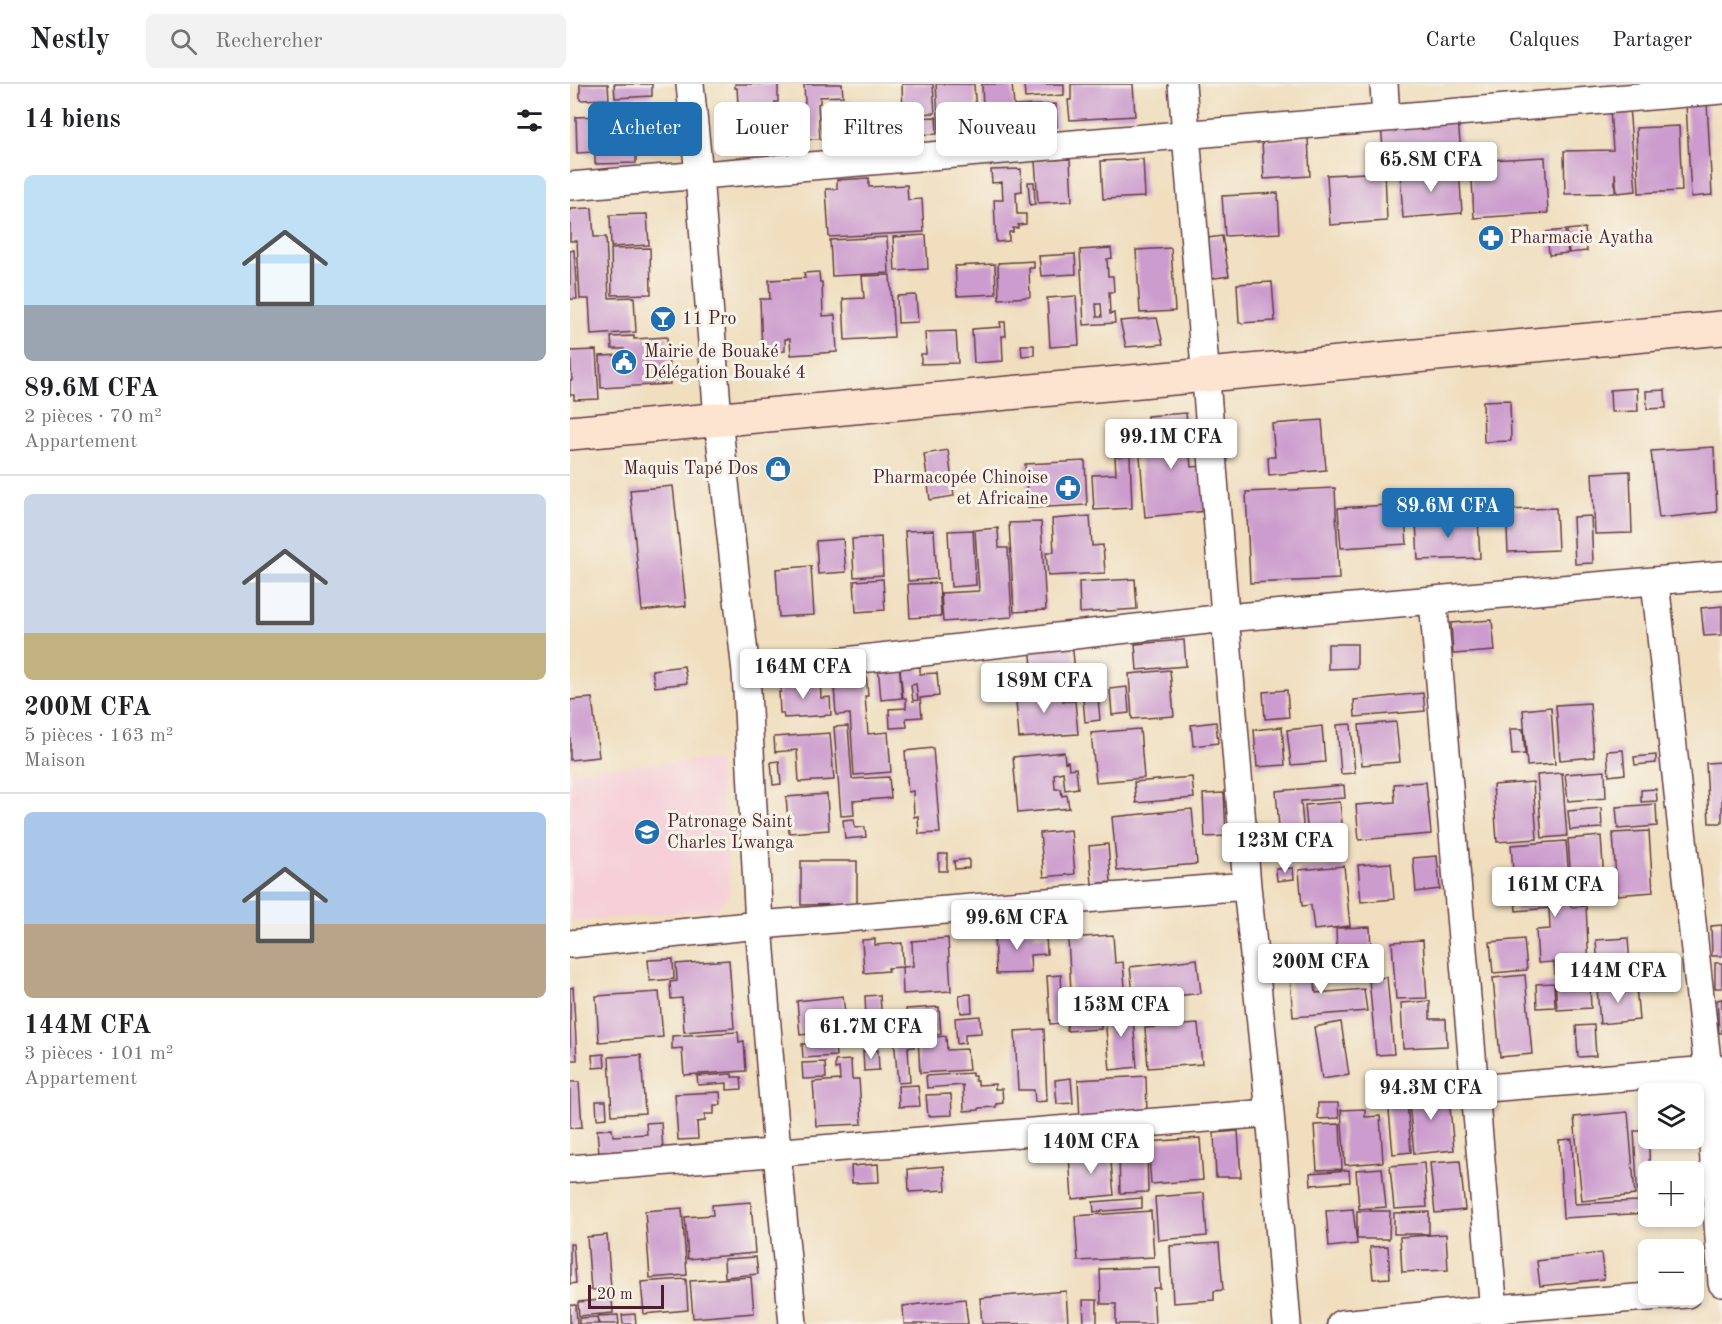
<!DOCTYPE html>
<html lang="fr">
<meta charset="utf-8">
<style>
:root{--surface:#fff;--page:#f2f2f2;--text:#202124;--muted:#757577;--line:#e0e0e0;--accent:#1f6fb2}
body{margin:0;font-family:"Old Standard TT",serif;background:var(--page);color:var(--text);height:100vh;display:flex;flex-direction:column;font-size:22px;white-space:nowrap}
*{box-sizing:border-box;margin:0}
p{font-size:20px;color:var(--muted)}
.icon{flex:none;width:33px;height:33px;fill:none;stroke:currentColor;stroke-width:2;stroke-linecap:round;stroke-linejoin:round}
.map{position:relative;flex:1;overflow:hidden}
.details{display:flex;flex-direction:column;background:var(--surface);width:570px}
.details>*{flex:none}
.banner{position:absolute;left:18px;top:18px;width:570px;height:54px;display:flex;gap:12px}
.fabs{position:absolute;left:1068px;top:999px;display:grid;gap:12px}
.fabs a{display:grid;place-items:center;width:66px;height:66px;border-radius:9px;background:var(--surface);box-shadow:0 3px 9px #0003;font-size:30px}
.scale{position:absolute;left:18px;bottom:15px;width:76px;box-sizing:border-box;padding-left:6px;border:3px solid #4a1f2b;border-top:0;font-size:16px;line-height:21px;white-space:nowrap;color:#4a1f2b;-webkit-text-stroke:4px #f7f3e8;paint-order:stroke}
.price{position:absolute;translate:-50% -51px;padding:0 14px;border-radius:6px;background:#fff;color:#222;font-size:20px;line-height:39px;filter:drop-shadow(0 2px 3px #0008)}
.price::after{content:'';position:absolute;left:50%;top:36px;width:18px;height:14px;margin-left:-9px;background:inherit;clip-path:polygon(0 0,100% 0,50% 100%)}
.price.active{background:var(--accent);color:#fff}
ul{padding:0;list-style:none}
li{display:grid;align-content:center;gap:12px;height:318px;padding:0 24px}
li+li{border-top:2px solid var(--line)}
li span{display:grid;place-items:center;height:186px;border-radius:9px;color:#555}
li>.icon{margin-inline-start:auto}
span .icon{width:108px;height:108px;fill:#fffc;stroke-width:1}
li b{font-size:26px}
h2{display:flex;justify-content:space-between;align-items:center;height:72px;padding:0 24px;font-size:26px}
.chip{padding:0 21px;border-radius:9px;background:var(--surface);box-shadow:0 3px 9px #0003;font-size:21px;line-height:54px}
.chip.active{background:var(--accent);color:#fff}
header{display:flex;align-items:center;gap:36px;box-sizing:border-box;height:84px;padding:0 30px;background:var(--surface);border-bottom:2px solid var(--line)}
header strong{font-size:28px}
nav{display:flex;gap:33px;margin-inline-start:auto;font-size:21px}
.search{width:420px;height:54px;background:var(--page);display:flex;align-items:center;gap:15px;box-sizing:border-box;padding:0 21px;border-radius:9px;color:var(--muted);font-size:22px}
main{display:flex;flex:1;min-height:0}
.map>svg:first-child{display:block}
.built{fill:#f6cfd8}
.building{fill:#cc9cce;fill-rule:evenodd}
.lines{fill:none;stroke-linecap:round;stroke-linejoin:round}
.street-casing{stroke:#633c41;stroke-width:30}
.secondary-casing{stroke:#633c41;stroke-width:36}
.street{stroke:#fff;stroke-width:27}
.secondary{stroke:#fde4d1;stroke-width:33}
.labels{text-anchor:middle;dominant-baseline:central;stroke-width:6;stroke-linejoin:round;paint-order:stroke}
.poi-label{font-size:18px;fill:#4a1f2b;stroke:#f7f3e8;text-anchor:start}
</style>
<header>
<strong>Nestly</strong>
<div class="search"><svg class="icon" aria-label="search" viewBox="0 0 24 24"><circle cx="10" cy="10" r="6"/><path d="M15 15l6 6"/></svg>Rechercher</div>
<nav><a>Carte</a><a>Calques</a><a>Partager</a></nav>
</header>
<main>
<section class="details">
<h2>14 biens<svg class="icon" aria-label="filters" viewBox="0 0 24 24"><path d="M4 7h16M4 17h16"/><circle cx="9" cy="7" r="2"/><circle cx="15" cy="17" r="2"/></svg></h2>
<ul>
<li><span style="background:linear-gradient(#bfe0f5 70%,#9aa5b1 0)"><svg class="icon" aria-label="home" viewBox="0 0 24 24"><path d="M3 11l9-7 9 7M6 9v11h12V9"/></svg></span><div><b>89.6M CFA</b><p>2 pièces · 70 m²</p><p>Appartement</p></div></li>
<li><span style="background:linear-gradient(#c9d6e8 75%,#c2b280 0)"><svg class="icon" aria-label="home" viewBox="0 0 24 24"><path d="M3 11l9-7 9 7M6 9v11h12V9"/></svg></span><div><b>200M CFA</b><p>5 pièces · 163 m²</p><p>Maison</p></div></li>
<li><span style="background:linear-gradient(#a9c7e8 60%,#b9a48a 0)"><svg class="icon" aria-label="home" viewBox="0 0 24 24"><path d="M3 11l9-7 9 7M6 9v11h12V9"/></svg></span><div><b>144M CFA</b><p>3 pièces · 101 m²</p><p>Appartement</p></div></li>
</ul>
</section>
<div class="map">
<svg width="1152" height="1240" viewBox="0 0 1152 1240">
<rect width="100%" height="100%" fill="#f7f3e8"/>
<filter id="ink" filterUnits="userSpaceOnUse"><feTurbulence type="fractalNoise" baseFrequency=".0167" numOctaves="2"/><feDisplacementMap in="SourceGraphic" scale="12" xChannelSelector="R" yChannelSelector="G"/><feConvolveMatrix kernelMatrix="1 2 1 2 8 2 1 2 1" color-interpolation-filters="sRGB"/></filter>
<filter id="wash" filterUnits="userSpaceOnUse"><feTurbulence type="fractalNoise" baseFrequency=".008" numOctaves="4" result="noise"/><feDisplacementMap in="SourceGraphic" scale="24" xChannelSelector="R" yChannelSelector="G"/><feGaussianBlur stdDeviation="1.35" result="paint"/><feColorMatrix in="noise" values="0 0 0 0 0 0 0 0 0 0 0 0 0 0 0 0 0 1.4 0 .05"/><feComposite in="paint" operator="in"/></filter>
<g filter="url(#wash)">
<rect width="100%" height="100%" fill="#f0debe"/>
<path class="built" d="M148,675L160,810L147,825L0,838V686Z"/>
<g id="blocks">
<path class="building" d="M10,0H38L39,15L10,16Z
M44,0H82V12L45,14Z
M165,0H208V18H205V31H209L210,60L168,62L166,20H168L167,4H165Z
M234,0H272L273,12L250,13V19L248,20L250,55L227,56L224,21L235,20Z
M332,0H363L365,29L333,31Z
M366,0H404L407,45L369,48Z
M412,0H442L444,22L486,20L487,43L414,47Z
M454,0H494V11L455,14Z
M501,0H563L565,32L500,36L498,16H501Z
M282,16V23L289,22L290,36L307,35L308,54L287,56V53L266,54L264,17Z
M1137,18L1142,111L1121,113L1116,19Z
M1059,23L1066,107L1047,109L1045,89V109L995,110L994,67L1043,66L1040,25Z
M80,30L82,68H66V79L25,80V68L7,69L6,33Z
M366,33L367,50L344,51V34Z
M888,35L892,82L815,88L817,137L760,141L757,91L815,88L811,41Z
M1109,42L1112,107L1069,109L1066,44Z
M738,54L740,92L694,95L692,57Z
M975,73L978,129L904,134L901,77Z
M500,75L502,117L468,119L465,77Z
M573,75L575,113L533,115L531,77Z
M451,85L452,107L446,108L447,130H456V140L448,141V144H443V148H439V157L426,158L424,116H433L432,98L422,99L421,86Z
M889,85L892,129L833,134L830,88Z
M299,94V103L337,101L338,116L352,115L354,148L259,153L256,105H267V96Z
M458,98H464L465,120L460,121Z
M708,109L710,149L655,152L652,112Z
M22,124L24,153H36L39,214L64,213L66,248L21,251L19,215H10L7,157H0V125Z
M77,130L79,161L41,163L40,131Z
M1015,144L1017,167L999,169L997,146Z
M995,146L998,169L979,171L977,148Z
M356,151L358,185L325,187L323,153Z
M652,152L659,192L638,195L631,155Z
M317,153L319,189L262,192L260,156Z
M80,164L81,210L42,211L41,165Z
M541,164L542,174L537,175L538,192H543L544,208H539L540,230L544,229L545,239L514,241L510,166ZM526,220H531L532,233H527Z
M601,164L605,227L570,229L566,166Z
M4,166L7,215H0V167Z
M505,170L506,190L471,192L469,172Z
M464,177V184H459L460,213L429,215L428,179Z
M425,180L426,210L387,212L385,182Z
M249,188L250,198H252L253,232L265,231L267,268L221,271L220,255H215V267L192,268L190,215H200L199,196L235,194L234,189Z
M320,191L324,253L275,256L273,215L294,214L292,192Z
M702,198L705,237L669,239L667,200Z
M346,211L348,238L328,239L327,212Z
M506,212L509,261L480,263L477,214Z
M587,234L593,260L556,263L550,237Z
M430,238H435L436,252H432L433,277L404,279L402,245L431,243Z
M386,247L388,279L351,280V270H356L355,248Z
M64,252V255L97,253L100,300L31,304L30,272L54,271V265H42L41,253Z
M451,261H464V271L452,272Z
M26,266L29,315L4,316V311H0V296H2L0,267Z
M1067,304L1068,327L1041,328L1040,306Z
M1095,306L1096,324L1077,325L1076,307Z
M940,316L941,357L914,358L913,317Z
M616,329L621,383L633,382L637,427L575,433L570,372L580,371L577,332Z
M752,336L756,386L699,391L698,373H705L702,340Z
M1144,363L1147,428L1089,434L1081,367Z
M378,366L384,412L360,416L354,370Z
M560,372L562,424L524,426L522,391L546,390L545,373Z
M515,377L517,421L458,424L455,380Z
M1060,387L1062,449L1025,450L1022,389Z
M103,402L116,522L72,527L60,406Z
M765,404L769,495L680,499L676,408Z
M834,420L837,460L771,464L768,424Z
M986,424L988,466L938,468L936,426Z
M520,432L522,462L533,461L535,489L478,492L476,468H484L482,435Z
M1021,432L1023,479L1005,480L1003,433Z
M908,434L910,474L848,476L846,437Z
M471,438L476,526L444,528L439,439Z
M428,444L429,464H438L442,533L373,538L371,509L409,507L405,446Z
M364,446L367,495L338,497L335,447Z
M403,446L406,501L381,503L378,447Z
M311,453L313,491L284,493L282,455Z
M273,455L276,488L248,490L246,457Z
M241,482L244,531L209,533L206,485Z
M313,495L315,526L286,528L284,497Z
M565,495L567,525L510,529L509,498Z
M369,499L371,532L340,534L338,500Z
M1152,522V551L1134,552L1131,524Z
M922,536L925,567L883,570L881,539Z
M614,556L616,582L567,586L565,560Z
M502,558L507,608L495,609L494,601L464,603L460,562Z
M758,560H787V584L758,585Z
M295,576L298,612H295L298,650L318,648L321,688L284,691L280,630L266,631L263,587Z
M329,579L332,614L311,616L308,581Z
M114,582L117,599L85,603L82,586Z
M350,583V590L367,589L369,612L350,614L352,633L336,634L337,643L320,644L319,625L336,624V614H333L330,584ZM346,600L348,616L343,617L341,601Z
M600,586L604,632L562,635L559,590Z
M250,596L251,614L260,613L261,631L214,634L213,629H210L209,608H211V599Z
M527,601L530,636L515,638L512,603Z
M459,603L460,608L483,607L484,612L493,611V617H505L508,650L449,654L445,604Z
M557,603L559,629L542,631L540,605Z
M717,606L719,633L695,635L693,608Z
M853,609L855,627L785,633L784,616Z
M22,614L29,673L0,676V616Z
M1020,619L1024,673L990,676L986,621Z
M981,623L985,680L957,682L953,626Z
M646,638L648,659L623,662L621,641Z
M826,638L830,678L792,681L789,641Z
M781,640L785,689L771,690L767,641Z
M278,642L282,695L319,693L321,714L283,717L284,731L271,732L264,643Z
M752,642L755,678L721,681L717,646Z
M712,643L715,681L687,683L684,646Z
M570,645L574,694L526,698L521,649Z
M940,645H953L955,670L942,671Z
M260,649L264,696L229,698L227,666L205,668L204,653Z
M363,664L370,749L349,750L348,732L344,733L343,707L338,708L335,667Z
M1053,666L1055,690L1039,692L1037,667Z
M494,668L495,678L498,677L499,685L506,684L508,704L495,706L493,688L484,690L485,705H491L492,712L497,711L499,724L448,729L443,673Z
M1086,671V679L1065,681L1064,673Z
M209,677L211,700L203,701L201,678Z
M1152,678V739H1139L1136,679Z
M1035,687L1036,714L998,717L995,690Z
M992,689L997,752L972,754L967,691Z
M622,693L624,714L566,719L564,698Z
M856,698L861,750L789,756L786,721L825,718L824,700Z
M963,698L967,755L927,758L923,701Z
M774,701L775,714L731,717L735,765L711,767L706,707Z
M1086,705L1087,717L1071,718V706Z
M654,709L656,752L635,753L633,710Z
M257,710L259,746L219,749L216,713Z
M770,718L774,760L739,763L735,721Z
M1086,720L1087,742L1048,745L1046,723Z
M1031,724L1032,744L1000,746L998,727Z
M622,725L627,780L547,787L542,733Z
M284,735L285,744L295,743L296,753L275,755L273,736Z
M501,746L505,790L474,793L470,749Z
M1079,747L1083,808L1047,811L1043,749Z
M1031,752L1035,811L1002,813L998,755Z
M996,757L1001,823L1016,822L1021,924L987,926L984,878L968,879L966,846L980,845L979,824L946,827L941,761Z
M538,760L541,798L522,800L519,762Z
M369,770H377V787H369Z
M867,772L870,805L846,808L843,774Z
M399,775V784L385,785L384,777Z
M231,777H287V820L231,821Z
M821,779L824,815L791,818L788,781Z
M774,782L780,842L744,846L741,821L732,822L729,786Z
M723,784L724,795L707,797L706,785Z
M1152,841V872H1142L1141,842Z
M800,843L802,891L768,893L766,844Z
M464,847V852H476L477,870L460,871L461,889L426,890L424,850Z
M543,851L545,879L553,878L555,903L546,904L547,921L502,924L498,854Z
M378,854L381,907L333,910L332,883L318,884V887L294,889L292,856L305,855V861L332,859L333,883L343,882L342,857Z
M1058,854L1061,895L1029,898L1026,856Z
M954,855L957,886L923,889L920,858Z
M853,856L857,914L826,915L822,858Z
M103,875L104,895L80,897L78,876Z
M627,875L631,909L564,917L560,883Z
M159,876L164,944L114,948L112,914L101,915L100,898L107,897L106,880Z
M743,878L746,909L794,905L797,927L723,933L719,881Z
M1145,879H1152V904H1145Z
M491,891L494,939L480,940L477,892Z
M955,891L962,970L930,973L923,894Z
M817,893L824,970L806,971L799,895Z
M984,899L985,923L967,924L966,900Z
M1066,901L1069,936L1030,940L1027,904Z
M3,903L7,976H0V904Z
M89,908L93,953L29,958L26,912Z
M401,910L402,928L391,929L389,911Z
M310,911L313,953L297,954L295,912Z
M273,912L277,946L230,951L227,917Z
M1152,915V949H1149L1147,916Z
M860,917V935H876L877,962L833,964L831,919Z
M369,923L371,950L338,951L336,925Z
M562,923L567,983L540,986L534,925Z
M410,932L411,949L395,950V959L387,960L385,934Z
M531,935V945L497,947V937Z
M771,938L779,991L752,995L744,943Z
M628,940L632,980L578,984L575,944Z
M1024,941L1026,972L1008,973L1006,942Z
M474,945L477,1017L465,1018L464,1006H448L445,947Z
M168,948L169,958L174,957L176,987L114,991L112,964L102,965V952Z
M376,952L377,966L397,965L399,986L350,989L348,954Z
M324,954H337L338,959L344,958V963H338L340,998L328,999Z
M253,959V961H265L266,972L233,974L232,960Z
M308,966L309,986L294,987L293,967Z
M34,970L35,983L23,984L22,971Z
M71,971L75,1029L42,1031L39,973Z
M281,976L282,995H289L292,1040L246,1042L243,998L270,996L269,984L265,985V977Z
M255,978L256,994L233,995L232,979Z
M402,989V992H405V997H408V1001L425,1000V1005H432L433,1019L426,1020V1023L409,1024V1026L394,1027L393,1001L357,1004L356,992Z
M162,990V993H171L172,1005L157,1006V999L128,1001L127,992Z
M814,991L816,1016L805,1017L803,992Z
M576,992L577,1031L510,1036L508,996Z
M835,992L841,1068L823,1070L816,994Z
M501,994L503,1019L487,1020L485,996Z
M0,998H9L12,1043L0,1044Z
M348,1001L350,1022L329,1023L328,1002Z
M878,1003L884,1066L844,1070L838,1007Z
M150,1008L151,1021H144V1030H135V1037L127,1038L128,1055L108,1056L105,1010Z
M381,1010L382,1031L358,1032L356,1011Z
M26,1017H36L37,1034L27,1035Z
M748,1019H768L769,1034L748,1035Z
M795,1025V1033L810,1032L813,1078L775,1081L771,1026Z
M1058,1028L1065,1111L1012,1117L1004,1033Z
M91,1038L93,1066L29,1070L27,1046L42,1045L43,1052L77,1050L76,1039Z
M770,1040L772,1085L747,1086L744,1041Z
M668,1047L671,1093H646L644,1049Z
M1064,1047H1078L1080,1088H1078V1129L993,1134L989,1056L1002,1055L1005,1120L1068,1117Z
M630,1054L633,1096L581,1100L578,1058Z
M540,1068L544,1111L502,1115L499,1071Z
M577,1069L578,1108L550,1109L549,1070Z
M890,1077L895,1126L865,1129L860,1079Z
M854,1079L857,1123L824,1125L820,1082Z
M308,1080L309,1098L282,1099L281,1082Z
M374,1082L376,1106L339,1108L338,1085Z
M812,1084L816,1123L789,1125L786,1086Z
M779,1086L780,1098L741,1101L740,1089Z
M634,1109L637,1152L588,1156L585,1113Z
M572,1114V1124L524,1128L523,1118Z
M181,1118L185,1169L118,1175L115,1133L143,1131L142,1121Z
M112,1124L117,1191L80,1194L75,1127Z
M783,1125L787,1160L759,1163L756,1127Z
M581,1127L584,1173L508,1177L505,1132Z
M787,1127H820L819,1155H787Z
M859,1128V1150H824V1129Z
M876,1150L878,1186L832,1188L830,1153Z
M37,1151L41,1205L21,1206L17,1153Z
M649,1159L653,1206L644,1207V1216L603,1219L600,1162Z
M0,1160H3L6,1199L0,1200Z
M818,1162L820,1194L803,1195L800,1163Z
M1031,1169L1034,1195L970,1202L967,1177Z
M186,1173L188,1190L155,1193L154,1175Z
M589,1183L590,1204H583L585,1240H546V1220H531L530,1185Z
M181,1193L184,1229L123,1234L120,1197Z
M116,1195L118,1226L74,1230L71,1198Z
M496,1207L498,1239L412,1240L410,1214Z
M42,1215L43,1229L9,1232L8,1218Z
M395,1215L398,1240H334L333,1222Z
M513,1216H527V1240H514Z
M0,1221H6L7,1240H0Z
M65,1230L66,1240H53L52,1231Z
M48,1231L49,1240H29L28,1232Z
M27,1233L28,1240H9V1234Z"/>
</g>
</g>
<g filter="url(#ink)">
<use href="#blocks" fill-opacity="0" stroke="#633c41" stroke-width="1.5"/>
<g class="lines">
<g class="street-casing">
<path id="street" d="M120,0L129,91L148,335L176,588L189,841L207,1068L223,1240
M612,0L677,802L700,1029L717,1240
M814,0L816,34
M0,102L1152,6
M1085,497L1138,986L1152,1199
M863,516L925,1240
M176,588L655,534L1152,491
M0,860L189,841L677,802
M905,1005L1152,985
M0,1085L700,1029
M771,1240L924,1225L1117,1210"/>
</g>
<g class="secondary-casing">
<path id="secondary" d="M0,349L1152,244"/>
</g>
<use href="#street" class="street"/>
<use href="#secondary" class="secondary"/>
</g>
</g>
<defs>
<g id="pharmacy-disc" transform="scale(1.35)"><circle r="9.5" fill="#1f6fb2" stroke="#f7f3e8"/><path d="M-2-6h4v4h4v4h-4v4h-4v-4h-4v-4h4Z" fill="#fff"/></g>
<g id="bar-disc" transform="scale(1.35)"><circle r="9.5" fill="#1f6fb2" stroke="#f7f3e8"/><path d="M-6-5H6L.8 .8V4.5H3.5V6h-7V4.5H-.8V.8Z" fill="#fff"/></g>
<g id="civic-disc" transform="scale(1.35)"><circle r="9.5" fill="#1f6fb2" stroke="#f7f3e8"/><path d="M-.6-6.5H3V-4.5H.6V-3L4-1V1h2V6H-6V1h2V-1L-.6-3ZM-1.2 2.5V6h2.4V2.5Z" fill="#fff"/></g>
<g id="shop-disc" transform="scale(1.35)"><circle r="9.5" fill="#1f6fb2" stroke="#f7f3e8"/><path d="M-5-2.5h2.3a2.7 3.5 0 0 1 5.4 0H5L5.5 6h-11ZM-1.5-2.5h3a1.5 2.3 0 0 0-3 0Z" fill="#fff"/></g>
<g id="school-disc" transform="scale(1.35)"><circle r="9.5" fill="#1f6fb2" stroke="#f7f3e8"/><path d="M0-5L7-2L0 1L-7-2ZM-4 1L0 2.5L4 1V4Q0 6-4 4Z" fill="#fff"/></g>
</defs>
<g fill-rule="evenodd">
<use href="#pharmacy-disc" x="921" y="154"/>
<use href="#bar-disc" x="93" y="235"/>
<use href="#civic-disc" x="54" y="278"/>
<use href="#shop-disc" x="208" y="385"/>
<use href="#pharmacy-disc" x="498" y="404"/>
<use href="#school-disc" x="77" y="748"/>
</g>
<g class="labels">
<g class="poi-label">
<text x="940" y="154">Pharmacie Ayatha</text>
<text x="112" y="235">11 Pro</text>
<text x="74" y="268">Mairie de Bouaké<tspan x="74" dy="21">Délégation Bouaké 4</tspan></text>
<text x="188" y="385" text-anchor="end">Maquis Tapé Dos</text>
<text x="478" y="394" text-anchor="end">Pharmacopée Chinoise<tspan x="478" dy="21">et Africaine</tspan></text>
<text x="97" y="738">Patronage Saint<tspan x="97" dy="21">Charles Lwanga</tspan></text>
</g>
</g>
</svg>
<div class="fabs">
<a><svg class="icon" aria-label="layers" viewBox="0 0 24 24"><path d="M12 4l9 5-9 5-9-5zM3 14l9 5 9-5"/></svg></a>
<a>+</a>
<a>−</a>
</div>
<div class="scale">20 m</div>
<b class="price" style="left:861px;top:109px">65.8M CFA</b>
<b class="price" style="left:601px;top:386px">99.1M CFA</b>
<b class="price active" style="left:878px;top:455px">89.6M CFA</b>
<b class="price" style="left:233px;top:616px">164M CFA</b>
<b class="price" style="left:474px;top:630px">189M CFA</b>
<b class="price" style="left:715px;top:790px">123M CFA</b>
<b class="price" style="left:985px;top:834px">161M CFA</b>
<b class="price" style="left:447px;top:867px">99.6M CFA</b>
<b class="price" style="left:751px;top:911px">200M CFA</b>
<b class="price" style="left:1048px;top:920px">144M CFA</b>
<b class="price" style="left:551px;top:954px">153M CFA</b>
<b class="price" style="left:301px;top:976px">61.7M CFA</b>
<b class="price" style="left:861px;top:1037px">94.3M CFA</b>
<b class="price" style="left:521px;top:1091px">140M CFA</b>
<div class="banner">
<a class="chip active">Acheter</a>
<a class="chip">Louer</a>
<a class="chip">Filtres</a>
<a class="chip">Nouveau</a>
</div>
</div>
</main>
